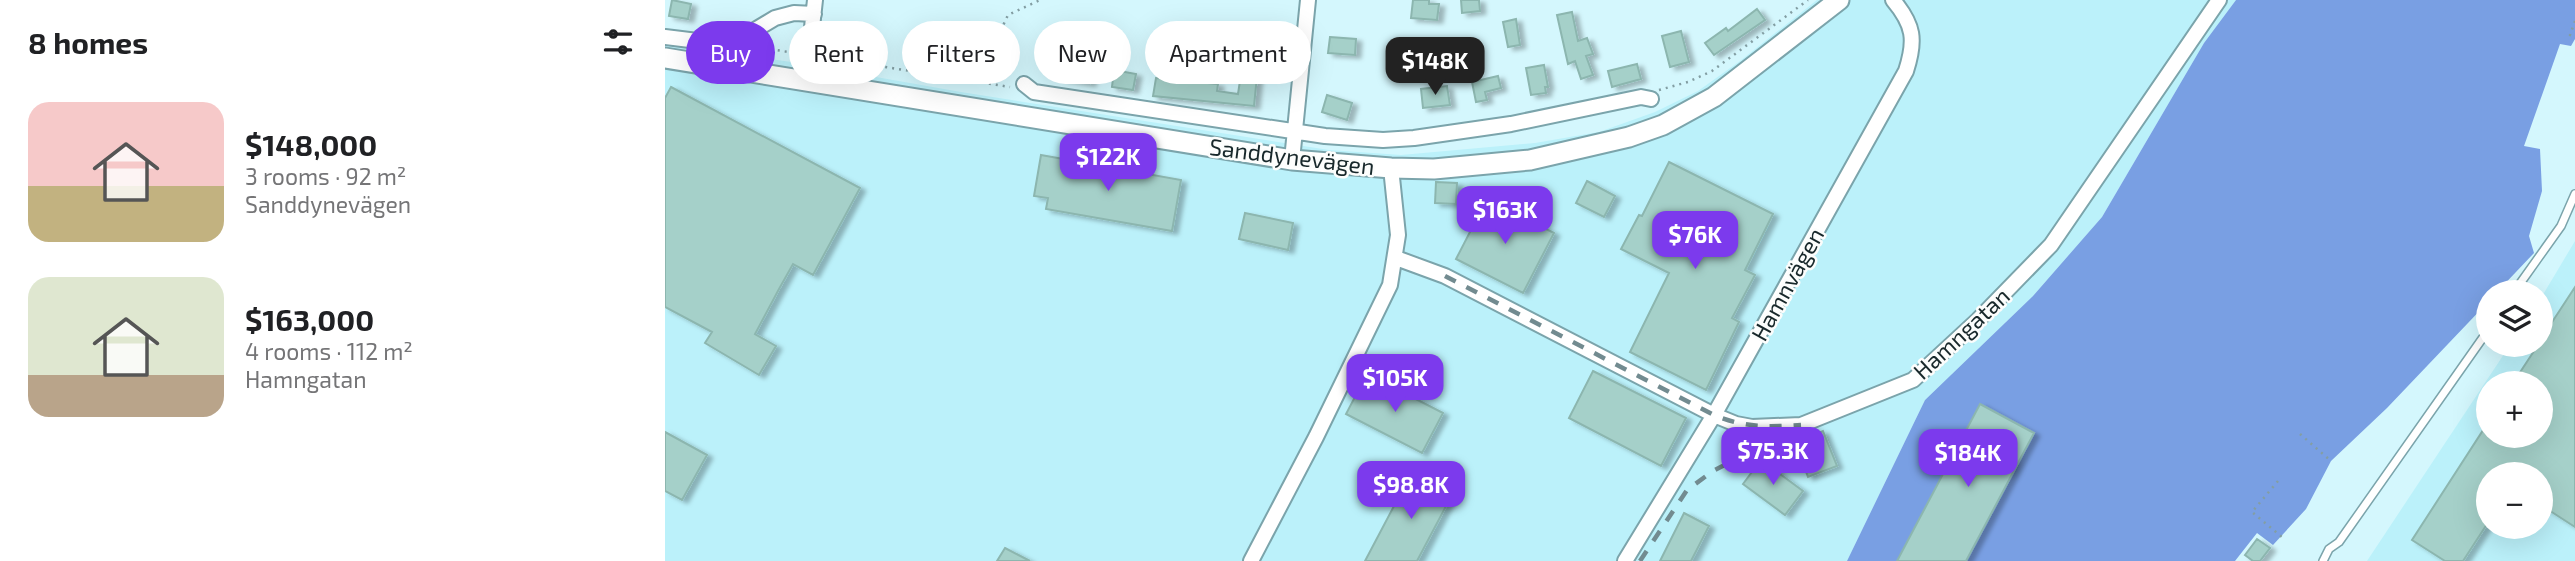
<!DOCTYPE html>
<meta charset="utf-8">
<style>
:root{--surface:#fff;--page:#f6f6f6;--text:#202124;--muted:#757577;--accent:#7c3aed}
body{margin:0;font-family:"Exo 2",sans-serif;background:var(--page);color:var(--text);height:100vh;display:flex;flex-direction:column;font-size:26px;white-space:nowrap}
*{box-sizing:border-box;margin:0}
p{font-size:23px;color:var(--muted)}
.icon{flex:none;width:38px;height:38px;fill:none;stroke:currentColor;stroke-width:2;stroke-linecap:round;stroke-linejoin:round}
.map{position:relative;flex:1;overflow:hidden}
.details{display:flex;flex-direction:column;background:var(--surface);width:665px}
.details>*{flex:none}
.guide{position:absolute;left:21px;top:21px;width:665px;height:63px;display:flex;gap:14px}
.buttons{position:absolute;left:1811px;top:280px;display:grid;gap:14px}
.buttons a{display:grid;place-items:center;width:77px;height:77px;border-radius:50%;background:var(--surface);box-shadow:0 7px 28px #0002;font-size:35px}
.price{position:absolute;translate:-50% -60px;padding:0 16px;border-radius:14px;background:var(--accent);color:#fff;font-size:23px;line-height:46px;filter:drop-shadow(0 2px 4px #0008)}
.price::after{content:'';position:absolute;left:50%;top:42px;width:21px;height:16px;margin-left:-10px;background:inherit;clip-path:polygon(0 0,100% 0,50% 100%)}
.price.on{background:#222;color:#fff}
ul{padding:0;list-style:none}
li{display:flex;align-items:center;gap:21px;height:175px;padding:0 28px}
li span{display:grid;place-items:center;flex:none;width:196px;height:140px;border-radius:21px;color:#555}
li>.icon{margin-inline-start:auto}
span .icon{width:84px;height:84px;fill:#fffc;stroke-width:1}
li b{font-size:30px}
h2{display:flex;justify-content:space-between;align-items:center;height:84px;padding:0 28px;font-size:30px}
.pill{padding:0 24px;border-radius:32px;background:var(--surface);box-shadow:0 7px 28px #0002;font-size:24px;line-height:63px}
.pill.on{background:var(--accent);color:#fff}
main{display:flex;flex:1;min-height:0}
.map>svg:first-child{display:block}
.built{fill:#bbf1fa;fill-rule:evenodd}
.water{fill:#799fe3}
.building{fill:#a5d0c9;stroke:#8cb6af;stroke-width:2;filter:url(#shadow)}
.lines{fill:none;stroke-linecap:round;stroke-linejoin:round}
.lane-casing{stroke:#7ba4ab;stroke-width:10}
.street-casing{stroke:#7ba4ab;stroke-width:18}
.secondary-casing{stroke:#7ba4ab;stroke-width:23}
.path{stroke:#839ea3;stroke-width:2.5;stroke-dasharray:2 5;stroke-linecap:butt}
.lane{stroke:#fff;stroke-width:7}
.street{stroke:#fff;stroke-width:14}
.secondary{stroke:#fff;stroke-width:19}
.rail{stroke:#728b90;stroke-width:4.5;stroke-dasharray:12 12;stroke-linecap:butt}
.labels{text-anchor:middle;dominant-baseline:central;stroke-width:5;stroke-linejoin:round;paint-order:stroke}
.street-label{font-size:23px;fill:#18282b;stroke:#fcfdfc}
</style>
<main>
<section class="details">
<h2>8 homes<svg class="icon" aria-label="filters" viewBox="0 0 24 24"><path d="M4 7h16M4 17h16"/><circle cx="9" cy="7" r="2"/><circle cx="15" cy="17" r="2"/></svg></h2>
<ul>
<li><span style="background:linear-gradient(#f6c9c9 60%,#c2b280 0)"><svg class="icon" aria-label="home" viewBox="0 0 24 24"><path d="M3 11l9-7 9 7M6 9v11h12V9"/></svg></span><div><b>$148,000</b><p>3 rooms · 92 m²</p><p>Sanddynevägen</p></div></li>
<li><span style="background:linear-gradient(#dfe7d0 70%,#b9a48a 0)"><svg class="icon" aria-label="home" viewBox="0 0 24 24"><path d="M3 11l9-7 9 7M6 9v11h12V9"/></svg></span><div><b>$163,000</b><p>4 rooms · 112 m²</p><p>Hamngatan</p></div></li>
</ul>
</section>
<div class="map">
<svg width="1910" height="561" viewBox="0 0 1910 561">
<defs>
<filter id="shadow"><feDropShadow dx="5.5" dy="3" stdDeviation="2" flood-color="#0004"/></filter>
</defs>
<rect width="100%" height="100%" fill="#d4f7fd"/>
<path class="built" d="M1152,0H1571L1539,43L1437,217L1368,296L1260,400L1182,561H0V43L126,62L296,92L664,150L736,155L870,143L934,132L990,112L1033,91L1075,61Z
M1910,241V561H1702L1845,345H1876V298ZM1824,383H1876V436H1824ZM1824,474H1876V527H1824Z"/>
<path class="water" d="M1571,0H1910V39L1906,46L1895,44L1859,146L1875,149L1877,191L1864,236L1869,253L1832,292H1824L1823,302L1722,408L1666,461L1641,509L1608,545L1592,533L1570,561H1182L1260,400L1368,296L1437,217L1539,43Z"/>
<path class="building" d="M7,0L26,4L23,19L4,16Z
M748,0H764V4H774L772,20L746,18Z
M796,0H814L815,11L797,13Z
M1092,9L1100,20L1049,55L1040,43L1061,28L1063,31Z
M907,12L913,41L922,38L928,54L921,56L928,75L916,79L910,61L903,64L892,15Z
M851,19L855,45L843,47L838,22Z
M429,29L444,32L441,51L426,48Z
M1016,31L1024,62L1005,67L997,36Z
M665,37L691,39L690,55L663,53Z
M398,63L428,68L425,83L396,78Z
M972,64L976,79L947,87L943,71Z
M879,65L883,87H880L881,93L866,95L861,68Z
M449,70L471,74L468,90L447,87Z
M576,74L592,76L589,106L488,96L491,78L553,84L552,91L573,94Z
M833,76L836,88L820,92L822,100L811,102L807,82Z
M782,86L785,105L758,108L756,89Z
M6,87L195,188L148,275L128,264L114,289L90,334L111,346L94,375L40,343L47,332L0,307V98Z
M662,95L687,103L682,120L657,112Z
M376,155L516,180L507,231L381,209L383,198L369,196Z
M1004,162L1108,214L1080,270L1090,275L1067,318L1074,322L1041,390L965,352L1004,273L956,249L974,215L977,216Z
M922,181L950,196L939,217L911,203Z
M771,182L792,183L791,204L770,203Z
M822,199L889,233L858,293L791,259Z
M580,213L628,223L623,250L574,239Z
M1910,287V527L1876,505V474H1824V521L1798,561H1780L1747,540L1824,421V436H1876V383H1848L1873,345H1876V339Z
M928,371L1021,418L996,466L904,418Z
M702,374L778,413L757,453L681,414Z
M1315,404L1369,433L1301,561H1232Z
M1158,431L1172,466L1143,477L1130,442Z
M0,432L42,455L17,500L0,491Z
M1096,460L1138,491L1120,515L1078,484Z
M748,470L789,491L752,561H700Z
M1019,513L1044,526L1026,561H995Z
M1592,539L1605,548L1595,561H1588L1580,555Z
M340,548L365,561H332Z"/>
<g class="lines">
<g class="lane-casing">
<path id="lane" d="M1849,292L1896,226L1910,194
M1658,561L1664,549L1674,542L1824,329"/>
</g>
<g class="street-casing">
<path id="street" d="M0,37L65,45L110,18L129,13L149,14
M141,82L150,0
M359,84L369,92L660,136L718,140L749,138L846,124L976,97L986,99
M627,160L643,0
M731,258L780,276L1049,415L1071,424L1087,427L1136,425L1248,380L1313,320L1386,245L1554,0
M586,561L651,437L725,285L733,235L726,168
M960,561L1049,415L1241,71C1251,40 1249,25 1228,0"/>
</g>
<g class="secondary-casing">
<path id="secondary" d="M0,58L627,160L726,168L769,169L865,160L964,137L998,125L1049,97L1174,0"/>
</g>
<path class="path" d="M1910,21L1905,35L1910,37
M92,47L130,53
M158,57L345,87
M318,82L330,67L335,32L343,15L375,0
M994,90L1023,82L1047,71L1143,0
M1635,434L1666,461
M1613,481L1587,512L1617,537"/>
<use href="#lane" class="lane"/>
<use href="#street" class="street"/>
<use href="#secondary" class="secondary"/>
<path class="rail" d="M780,276L1049,415C1080,428 1102,427 1136,425
M975,561L1022,490L1048,471L1129,429"/>
</g>
<g class="labels">
<g class="street-label">
<text transform="translate(627 156) rotate(7)">Sanddynevägen</text>
<text transform="translate(1122 284) rotate(-61)">Hamnvägen</text>
<text transform="translate(1296 333) rotate(-43)">Hamngatan</text>
</g>
</g>
</svg>
<div class="buttons">
<a><svg class="icon" aria-label="layers" viewBox="0 0 24 24"><path d="M12 4l9 5-9 5-9-5zM3 14l9 5 9-5"/></svg></a>
<a>+</a>
<a>−</a>
</div>
<b class="price on" style="left:770px;top:97px">$148K</b>
<b class="price" style="left:443px;top:193px">$122K</b>
<b class="price" style="left:840px;top:246px">$163K</b>
<b class="price" style="left:1030px;top:271px">$76K</b>
<b class="price" style="left:730px;top:414px">$105K</b>
<b class="price" style="left:1108px;top:487px">$75.3K</b>
<b class="price" style="left:1303px;top:489px">$184K</b>
<b class="price" style="left:746px;top:521px">$98.8K</b>
<div class="guide">
<a class="pill on">Buy</a>
<a class="pill">Rent</a>
<a class="pill">Filters</a>
<a class="pill">New</a>
<a class="pill">Apartment</a>
</div>
</div>
</main>
